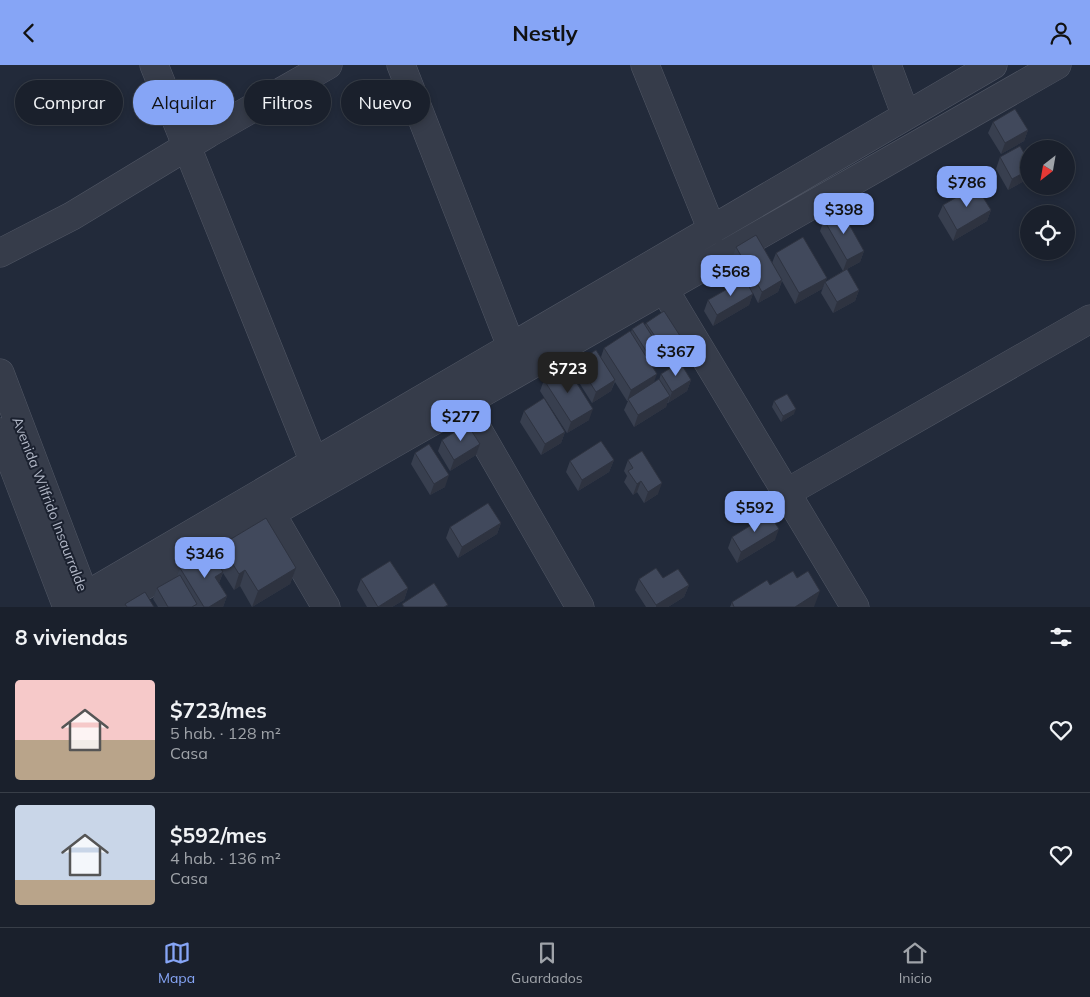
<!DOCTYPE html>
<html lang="es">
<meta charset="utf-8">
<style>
:root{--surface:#1a202c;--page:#272d38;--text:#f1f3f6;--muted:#9fa3a9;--line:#383e48;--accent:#86a5f6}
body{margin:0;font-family:Mulish,sans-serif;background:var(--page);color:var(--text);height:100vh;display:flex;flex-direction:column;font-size:19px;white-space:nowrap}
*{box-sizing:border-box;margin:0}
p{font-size:16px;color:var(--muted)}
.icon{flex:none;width:28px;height:28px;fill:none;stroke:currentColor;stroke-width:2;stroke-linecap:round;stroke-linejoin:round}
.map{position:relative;height:542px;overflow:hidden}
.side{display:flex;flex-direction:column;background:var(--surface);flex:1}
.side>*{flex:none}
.guide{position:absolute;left:15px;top:15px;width:500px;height:45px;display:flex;gap:10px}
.needle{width:32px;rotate:211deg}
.tools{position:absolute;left:1020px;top:75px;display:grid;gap:10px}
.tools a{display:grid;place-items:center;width:55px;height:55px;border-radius:50%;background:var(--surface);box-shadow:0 2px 8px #0003,0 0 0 1px var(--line);font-size:25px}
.price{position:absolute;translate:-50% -42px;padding:0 11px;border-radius:10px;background:var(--accent);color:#111;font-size:16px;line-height:32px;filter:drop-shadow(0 1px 2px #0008)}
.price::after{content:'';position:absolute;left:50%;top:30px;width:15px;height:11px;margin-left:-8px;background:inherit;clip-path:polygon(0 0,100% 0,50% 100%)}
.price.current{background:#222;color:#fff}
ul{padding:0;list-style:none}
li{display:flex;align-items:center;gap:15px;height:125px;padding:0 15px}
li+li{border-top:1px solid var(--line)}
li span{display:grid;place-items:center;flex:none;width:140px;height:100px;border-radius:5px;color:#555}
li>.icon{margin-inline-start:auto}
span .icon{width:60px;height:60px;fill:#fffc;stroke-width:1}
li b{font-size:21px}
h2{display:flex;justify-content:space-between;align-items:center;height:60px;padding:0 15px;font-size:21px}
.pill{padding:0 18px;border-radius:22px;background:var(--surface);box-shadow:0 2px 8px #0003,0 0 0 1px var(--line);font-size:18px;line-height:45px}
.pill.current{background:var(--accent);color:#111}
header{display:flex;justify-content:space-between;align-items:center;height:65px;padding:0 15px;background:var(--accent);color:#111;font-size:22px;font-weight:700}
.tab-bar{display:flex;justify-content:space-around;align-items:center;height:70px;border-top:1px solid var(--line);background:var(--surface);font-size:14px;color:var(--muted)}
.tab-bar a{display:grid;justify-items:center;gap:2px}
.tab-bar .current{color:var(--accent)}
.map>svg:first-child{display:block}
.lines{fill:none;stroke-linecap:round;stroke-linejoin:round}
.minor-casing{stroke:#515765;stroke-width:29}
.minor{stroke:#363c4a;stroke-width:28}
.wall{fill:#383f4f}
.shaded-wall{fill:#2e3340}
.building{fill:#41495c;stroke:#2e3340}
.labels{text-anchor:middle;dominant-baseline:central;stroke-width:4;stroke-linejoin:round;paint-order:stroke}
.street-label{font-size:14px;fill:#b1b7c6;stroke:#1b212f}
</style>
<header><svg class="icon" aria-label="back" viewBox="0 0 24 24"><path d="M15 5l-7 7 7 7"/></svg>Nestly<svg class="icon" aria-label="person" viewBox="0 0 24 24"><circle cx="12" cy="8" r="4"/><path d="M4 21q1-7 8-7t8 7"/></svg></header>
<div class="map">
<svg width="1090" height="542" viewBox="0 0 1090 542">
<rect width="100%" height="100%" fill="#222a3a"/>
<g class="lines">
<g class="minor-casing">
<path id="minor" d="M154,0L314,397
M401,0L511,281
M645,0L712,165
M887,0L906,51
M0,188L72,151L209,68L328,0
M655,209L855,542
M0,308L89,542
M463,339L580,542
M0,367L67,542
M786,428L1090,254
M264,432L271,448L326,542
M65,537L85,531L993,0
M107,542L1057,0"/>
</g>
<use href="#minor" class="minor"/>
</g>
<path class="wall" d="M993,57L1028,65L1024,76L1001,89L988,68Z
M1000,92L1028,114L1008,125L996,104Z
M943,140L991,145L987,156L953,176L938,151Z
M824,155L864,186L860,197L847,204L859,225L855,236L833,248L821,228L825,217L843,206L820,166Z
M736,182L772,198L776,188L827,213L822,224L795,239L782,216L778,227L758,238L753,228L749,240L713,261L704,246L708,235L745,214L732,193Z
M646,258L680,289L662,300L660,297L659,300L653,303L654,318L659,315L661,309L691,315L687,326L668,338H667L666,342L634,362L624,345L628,336H627L615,317L611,326L592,338L573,308L577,297L601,292L604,283L631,267L632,264L645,260Z
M544,315L589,355L567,368L540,326Z
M774,336L794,349L781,357L772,342Z
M524,346L565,367L561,378L541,390L520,357Z
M442,375L480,379L476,390L450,406L438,386Z
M415,388L445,422L430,430L411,399Z
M614,395L609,407L578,426L566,407L570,396Z
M628,395L658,429L644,438L637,427L633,430L624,417L627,411L624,406Z
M501,458L497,469L458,493L446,473L450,462Z
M732,472L775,475L737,498L728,483Z
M221,480L296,503L290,519L252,542L240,521L234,525L223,508L219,518L227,531L223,542H158L153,534L157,523L177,511L180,503L216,495Z
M663,513L689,520L684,532L668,542H646L635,525L639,514Z
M361,514L408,523L404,535L392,542H367L357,525Z
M770,520L814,542H730L732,537Z"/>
<path class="shaded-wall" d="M1028,65L1024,76L1001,89L1005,78Z
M1029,105L1028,114L1008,125L1012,114Z
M991,145L987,156L953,176L957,165Z
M864,186L860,197L843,206L847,195Z
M827,213L822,224L795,239L799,228Z
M782,215L778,227L758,238L762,227Z
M859,225L855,236L833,248L837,237Z
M753,229L749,240L713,261L717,250Z
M684,277L680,289L662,300L667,289Z
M663,288L659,300L648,307L652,295Z
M657,309L653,320L628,334L627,336L631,325Z
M615,315L611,326L592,338L596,327Z
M691,315L687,326L668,338L672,327Z
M670,331L666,342L634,362L638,350Z
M593,344L589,355L567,368L571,357Z
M796,344L794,349L781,357L783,351Z
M565,367L561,378L541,390L545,379Z
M480,379L476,390L450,406L454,395Z
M614,395L609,407L578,426L582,415Z
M449,410L445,422L430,430L434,419Z
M641,416L637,427L633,430L637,419Z
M662,418L658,429L644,438L648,427Z
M501,458L497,469L458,493L462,482Z
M779,464L775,475L737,498L741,487Z
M296,503L290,519L252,542L258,526Z
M245,505L240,521L234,525L239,509Z
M223,507L219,518L215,512Z
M689,520L684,532L668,542H656V540Z
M408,523L404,535L392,542H378Z
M820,526L814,542H795Z
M227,531L223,542H209Z"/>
<path class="building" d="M1015,44L1028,65L1005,78L993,57Z
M1020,81L1029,97V105L1012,114L1000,92Z
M976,121L991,145L957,165L943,140Z
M841,145L864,186L847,195L824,155Z
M756,170L782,215L762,227L736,182Z
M803,172L827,213L799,228L776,188Z
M847,204L859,225L837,237L825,217Z
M745,214L753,229L717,250L708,235Z
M664,246L684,277L667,289L646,258Z
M643,257L663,288L652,295L632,264Z
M630,266L657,309L631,325L604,283Z
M596,285L615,315L596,327L577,297Z
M680,297L691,315L672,327L661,309Z
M566,301L593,344L571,357L544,315Z
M659,314L670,331L638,350L628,334Z
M787,329L796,344L783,351L774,336Z
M544,333L565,367L545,379L524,346Z
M467,359L480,379L454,395L442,375Z
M601,376L614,395L582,415L570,396Z
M429,379L449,410L434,419L415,388Z
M642,386L662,418L648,427L641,416L637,419L628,406L633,403L628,395Z
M488,438L501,458L462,482L450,462Z
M769,449L779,464L741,487L732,472Z
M266,453L296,503L258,526L245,505L239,509L221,480Z
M209,485L223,507L215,512L227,531L209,542H204L180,503Z
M390,496L408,523L378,542L361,514Z
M656,503L663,513L678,504L689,520L656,540L639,514Z
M793,506L797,513L808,506L820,526L795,542H734L732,537L767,515L770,520Z
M180,510L197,539L192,542H168L157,523Z
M434,518L448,540L444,542H404L402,539Z
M145,527L154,542H127L125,539Z"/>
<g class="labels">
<g class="street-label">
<text transform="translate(50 439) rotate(69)">Avenida Wilfrido Insaurralde</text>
</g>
</g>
</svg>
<div class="tools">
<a><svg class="needle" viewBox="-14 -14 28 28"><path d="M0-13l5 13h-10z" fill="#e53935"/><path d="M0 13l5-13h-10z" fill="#9fa3a9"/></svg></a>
<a><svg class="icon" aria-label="locate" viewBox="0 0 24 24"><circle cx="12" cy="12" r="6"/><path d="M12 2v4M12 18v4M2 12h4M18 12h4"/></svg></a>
</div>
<b class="price" style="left:967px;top:143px">$786</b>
<b class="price" style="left:844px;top:170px">$398</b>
<b class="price" style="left:731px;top:232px">$568</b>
<b class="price" style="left:676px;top:312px">$367</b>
<b class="price current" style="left:568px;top:329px">$723</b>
<b class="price" style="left:461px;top:377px">$277</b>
<b class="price" style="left:755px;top:468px">$592</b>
<b class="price" style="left:205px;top:514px">$346</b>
<div class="guide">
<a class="pill">Comprar</a>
<a class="pill current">Alquilar</a>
<a class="pill">Filtros</a>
<a class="pill">Nuevo</a>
</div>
</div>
<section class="side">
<h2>8 viviendas<svg class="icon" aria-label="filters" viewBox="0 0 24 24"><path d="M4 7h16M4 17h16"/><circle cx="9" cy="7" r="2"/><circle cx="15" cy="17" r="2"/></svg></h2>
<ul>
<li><span style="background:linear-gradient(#f6c9c9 60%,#b9a48a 0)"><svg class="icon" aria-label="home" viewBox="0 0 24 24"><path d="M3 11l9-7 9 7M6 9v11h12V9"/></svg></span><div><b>$723/mes</b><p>5 hab. · 128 m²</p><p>Casa</p></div><svg class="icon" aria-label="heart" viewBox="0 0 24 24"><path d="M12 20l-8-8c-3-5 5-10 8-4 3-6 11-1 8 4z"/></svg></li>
<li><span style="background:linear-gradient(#c9d6e8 75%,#b9a48a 0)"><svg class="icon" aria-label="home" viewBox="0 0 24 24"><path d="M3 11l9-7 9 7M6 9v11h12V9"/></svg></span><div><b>$592/mes</b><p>4 hab. · 136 m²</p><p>Casa</p></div><svg class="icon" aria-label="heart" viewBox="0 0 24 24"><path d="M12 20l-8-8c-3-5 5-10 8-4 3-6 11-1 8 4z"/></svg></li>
</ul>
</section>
<nav class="tab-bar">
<a class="current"><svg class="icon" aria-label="map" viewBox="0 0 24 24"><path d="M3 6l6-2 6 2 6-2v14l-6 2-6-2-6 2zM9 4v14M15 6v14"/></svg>Mapa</a>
<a><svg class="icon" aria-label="saved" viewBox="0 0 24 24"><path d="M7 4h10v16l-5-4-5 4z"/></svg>Guardados</a>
<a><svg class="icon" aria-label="home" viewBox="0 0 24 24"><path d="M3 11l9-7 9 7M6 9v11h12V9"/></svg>Inicio</a>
</nav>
